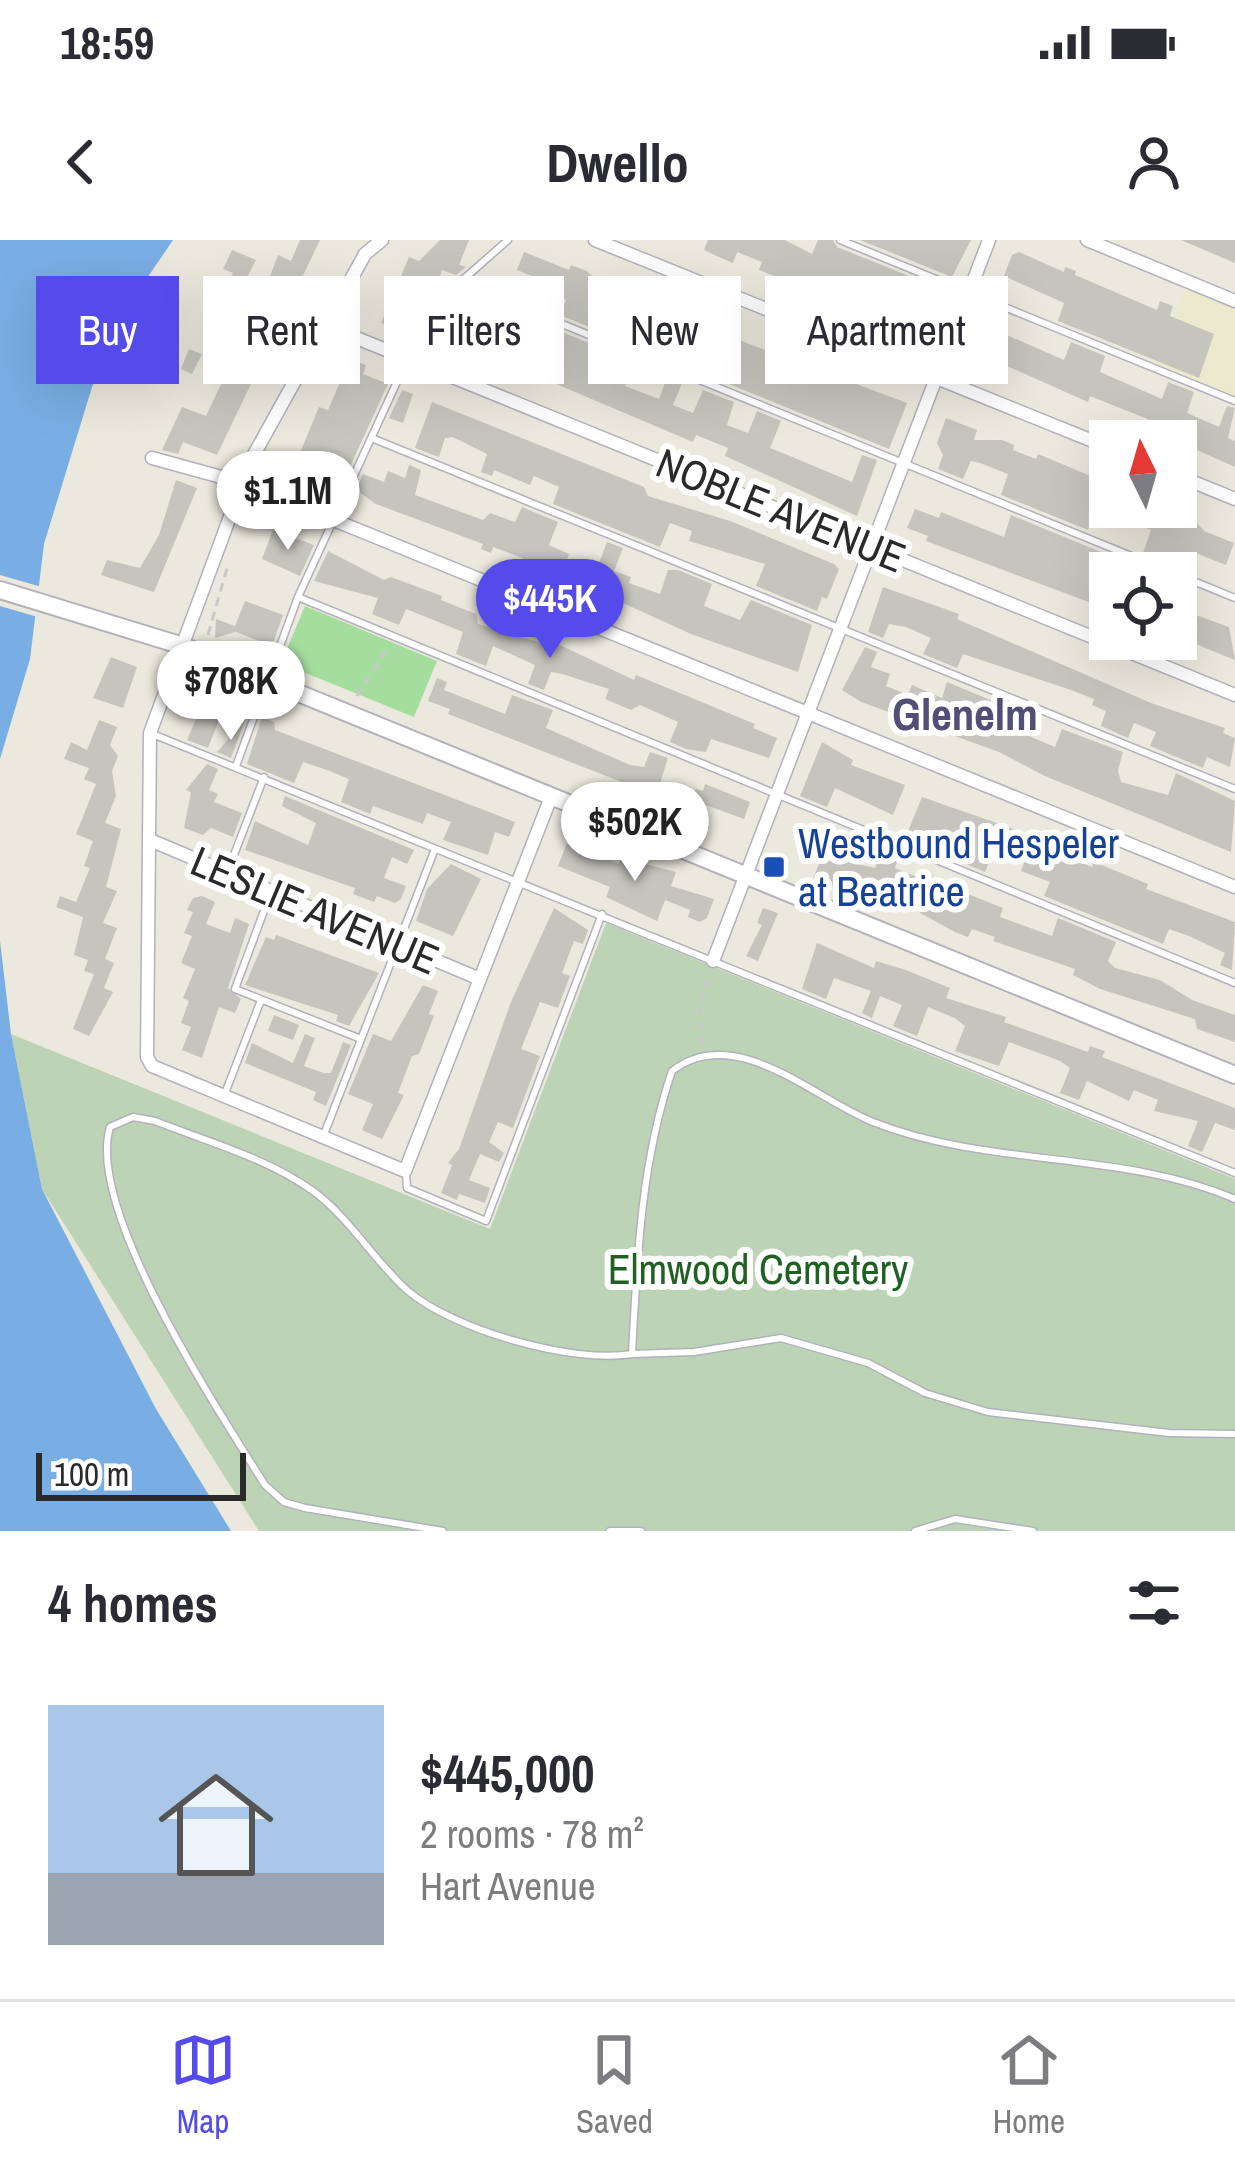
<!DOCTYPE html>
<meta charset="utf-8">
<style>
:root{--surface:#fff;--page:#f2f2f3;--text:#2b2b33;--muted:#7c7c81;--line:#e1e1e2;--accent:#544bea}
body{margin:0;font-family:"Archivo Narrow",sans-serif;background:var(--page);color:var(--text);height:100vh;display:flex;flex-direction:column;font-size:45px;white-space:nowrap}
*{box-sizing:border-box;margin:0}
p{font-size:39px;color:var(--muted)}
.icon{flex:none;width:66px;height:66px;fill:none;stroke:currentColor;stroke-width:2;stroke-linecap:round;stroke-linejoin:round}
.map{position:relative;height:1291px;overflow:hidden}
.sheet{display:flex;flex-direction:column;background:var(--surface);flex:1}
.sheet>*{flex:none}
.guide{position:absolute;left:36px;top:36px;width:1164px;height:108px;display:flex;gap:24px}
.needle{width:78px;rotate:355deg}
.fabs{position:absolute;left:1089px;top:180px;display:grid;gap:24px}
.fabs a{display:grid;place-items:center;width:108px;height:108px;border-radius:0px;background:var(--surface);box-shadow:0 12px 48px #0002;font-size:60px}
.scale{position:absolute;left:36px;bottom:30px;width:210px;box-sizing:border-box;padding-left:12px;border:6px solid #2a2a2a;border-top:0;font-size:33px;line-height:42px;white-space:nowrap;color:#2a2a2a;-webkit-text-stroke:9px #fff;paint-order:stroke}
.price{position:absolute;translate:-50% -102px;padding:0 27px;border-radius:42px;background:#fff;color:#222;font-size:39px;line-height:78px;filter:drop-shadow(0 3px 6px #0008)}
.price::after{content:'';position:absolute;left:50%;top:72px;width:36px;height:27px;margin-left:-18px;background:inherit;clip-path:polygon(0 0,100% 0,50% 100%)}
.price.active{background:var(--accent);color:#fff}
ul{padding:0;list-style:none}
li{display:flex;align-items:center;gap:36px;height:300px;padding:0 48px}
li span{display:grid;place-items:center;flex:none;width:336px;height:240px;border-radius:0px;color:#555}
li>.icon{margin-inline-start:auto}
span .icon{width:144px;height:144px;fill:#fffc;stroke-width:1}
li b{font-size:51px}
h2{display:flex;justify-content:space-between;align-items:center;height:144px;padding:0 48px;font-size:51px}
.tag{padding:0 42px;border-radius:0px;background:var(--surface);box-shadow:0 12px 48px #0002;font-size:42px;line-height:108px}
.tag.active{background:var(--accent);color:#fff}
.status{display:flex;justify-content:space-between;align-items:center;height:84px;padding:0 60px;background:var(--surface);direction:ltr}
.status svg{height:33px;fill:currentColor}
header{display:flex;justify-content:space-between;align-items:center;height:156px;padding:0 48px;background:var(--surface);font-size:54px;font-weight:700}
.tabs{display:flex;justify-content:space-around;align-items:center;height:168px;border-top:3px solid var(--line);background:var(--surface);font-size:33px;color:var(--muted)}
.tabs a{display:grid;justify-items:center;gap:6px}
.tabs .active{color:var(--accent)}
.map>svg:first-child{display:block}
.education{fill:#ebe9ce}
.green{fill:#a5dd9f}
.cemetery{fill:#bdd3b6}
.water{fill:#79aee4}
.pier{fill:#ebe8dd}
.building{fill:#c6c5bd}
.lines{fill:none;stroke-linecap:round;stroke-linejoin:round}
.lane-casing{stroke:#b2b1bc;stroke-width:9}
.street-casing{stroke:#b2b1bc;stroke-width:15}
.secondary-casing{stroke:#b2b1bc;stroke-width:20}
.path{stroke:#c8c8c8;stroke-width:3;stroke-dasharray:9 6;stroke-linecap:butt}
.lane{stroke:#fff;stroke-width:6}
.street{stroke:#fff;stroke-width:12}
.secondary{stroke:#fff;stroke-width:16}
.transit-dot{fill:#1a4fb4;stroke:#fff;stroke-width:4.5}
.labels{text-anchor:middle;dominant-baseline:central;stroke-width:12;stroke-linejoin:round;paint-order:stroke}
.street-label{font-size:42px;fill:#2a2a2a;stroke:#fff}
.transit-label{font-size:42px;fill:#164399;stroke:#fff;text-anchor:start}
.park-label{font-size:42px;fill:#206123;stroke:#fff}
.neighbourhood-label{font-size:45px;font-weight:bold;fill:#514e77;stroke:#fff}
</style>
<div class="status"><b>18:59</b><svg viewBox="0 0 49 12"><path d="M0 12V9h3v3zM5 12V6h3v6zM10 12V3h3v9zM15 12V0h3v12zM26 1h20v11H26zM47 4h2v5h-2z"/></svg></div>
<header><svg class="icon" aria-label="back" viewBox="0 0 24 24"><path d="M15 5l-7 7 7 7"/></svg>Dwello<svg class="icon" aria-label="person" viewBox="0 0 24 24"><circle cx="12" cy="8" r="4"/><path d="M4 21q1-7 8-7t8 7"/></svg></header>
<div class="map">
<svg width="1235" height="1291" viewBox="0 0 1235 1291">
<rect width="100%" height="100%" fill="#ebe8dd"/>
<path class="education" d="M1189,40L1235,59V159L1154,126Z"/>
<path class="green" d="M305,366L437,421L414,477L281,423Z"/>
<path class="cemetery" d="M606,683L1235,939V1291H259L42,949L11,794L490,989Z"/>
<path class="water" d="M0,0H173L141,47L92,147L44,304L30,419L0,519Z
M0,701L11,794L42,949L156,1169L231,1291H0Z"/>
<path class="pier" d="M0,335L45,348L41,378L0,366Z"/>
<path class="building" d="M300,0H320L217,215L183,202L178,214L162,210L182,167L206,176L222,142L243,96L222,87L226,77L251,87L278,15L291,21Z
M440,0H469L459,25L466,27L456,35L442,30L425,88L408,82L404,92L381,83L409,17L419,21Z
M708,0H785L812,14L818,0H833L837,7L941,49L934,69L941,77L931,100L828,62L830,57L759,30L762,22L737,12L733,23L719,17L704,10Z
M860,0H971L952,37Z
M1181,0H1235V23Z
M232,10L256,20L238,55L226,50L233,33L223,29Z
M524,12L569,30L571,25L587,31L596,40L641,54L639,60L697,77L744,102L907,163L889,209L660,116L668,97L658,92L638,85L631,104L560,75L566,60L541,49L544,41L517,30Z
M1019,12L1064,32L1065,27L1076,31L1075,35L1157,70L1160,61L1173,66L1170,76L1214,94L1199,138L1058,81L1064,63L1004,36L1012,15Z
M461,51L518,74L507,99L532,109L540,86L555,89L635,122L625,146L659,159L668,135L683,141L673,165L693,173L703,150L734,162L727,185L748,193L757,171L781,181L770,208L790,216L852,242L862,215L877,220L857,276L725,216L728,208L696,195L693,202L516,127L460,110L462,105L438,96Z
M984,85L1064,120L1071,102L1105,116L1100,132L1162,159L1168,142L1194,152L1187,173L1219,187L1227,166L1235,168L1228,198L1235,201V227L1152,190L1155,182L1090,156L1088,162L973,111Z
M189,109L202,114L192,134L181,129Z
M350,119L366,125L363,134L388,144L342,244L323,236L320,244L290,237L319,167L328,170Z
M402,150L413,154L403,183L389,178Z
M432,162L644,247L648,256L730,281L834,324L839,329L827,359L822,357L817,371L756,346L765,324L689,301L692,291L670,283L660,307L553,264L559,247L534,236L530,245L494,230L492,236L481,232L487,214L453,197L445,198L439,217L415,208Z
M946,178L977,190L974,200H1002L1014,205L1013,210L1036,219L1038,214L1098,239L1110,248V267H1161L1194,279L1204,291L1234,303L1226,325L1193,312L1186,329L1143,313L1151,290L1118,277L1097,269L1088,290L1001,255L1008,234L980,223L971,221L963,239L938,229L943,215L937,203Z
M409,225L421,230L415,255L483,280L490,273L515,282L522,267L558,282L549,305L569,314L559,339L520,317L493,307L491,313L481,309L483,304L376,264L356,250L363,234L384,242L388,231L405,238Z
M176,240L197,248L154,352L101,335L107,320L140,328L159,295Z
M915,269L939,278L941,272L1004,297L1011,275L1147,331L1110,333V370L926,301L928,296L907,288Z
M273,290L314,305L300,336L262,319Z
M607,302L623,308L614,331L631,337L629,343L660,354L668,330H678L712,344L704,366L740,380L751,360L812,385L798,432L691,394L579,343L587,319L599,323Z
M328,311L384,340L391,337L442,356L441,360L476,374L478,384L545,404L547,399L634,440L636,435L755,484L753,488L777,498L769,518L711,499L706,512L686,509L670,502L678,482L640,465L631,470L605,459L609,449L562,434L551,432L544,450L528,444L535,425L493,406L486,426L456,414L463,392L406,369L399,385L372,374L378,358L314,341Z
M883,347L959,374L957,379L1151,463L1225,488L1223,493L1235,498L1230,527L1207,517L1203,528L1150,506L1156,492L1134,483L1128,498L1101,486L1106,471L1092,465L1094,459L1068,449L963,414L957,428L923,414L931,398L906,387L889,384L883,398L868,392Z
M245,361L283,375L272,406L236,392L215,398L216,379L235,386Z
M1176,368L1229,387L1235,420L1176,396Z
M865,407L877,412L871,427L890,434L886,446L908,455L912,445L942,458L947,442L1024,474L1017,491L1055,507L1062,489L1123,512L1118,530L1121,542L1168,555L1176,533L1235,561L1231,612L1045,536L999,512L861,462L842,450Z
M111,417L137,427L123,468L93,458Z
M437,438L447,442L444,450L505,474L512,455L553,470L546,488L630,525L644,527L650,512L668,518L651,572L635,566L642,550L448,474L450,469L428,461Z
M211,444L251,459L246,471L226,462L208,508L187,500Z
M262,477L274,482L275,490L515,582L509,597L495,592L488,615L443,600L451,582L427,573L423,584L373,566L370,574L341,562L349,539L327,530L303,522L294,543L247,524Z
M246,478L231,518L217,512L219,510Z
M99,480L117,487L110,505L118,516L112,531L116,556L105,583L121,589L106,647L117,651L103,683L117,688L105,719L114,723L104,748L113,752L89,796L73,789L94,734L84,731L88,720L74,715L83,677L56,667L60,656L76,662L90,628L84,626L93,601L76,594L96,544L84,539L89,528L64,519L71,502L87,510Z
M822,502L853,520L851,525L905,545L893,575L835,548L827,567L800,556Z
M207,524L218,529L209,550L218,554L214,562L242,573L233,597L211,588L203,595L184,588L191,552L186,550Z
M705,544L750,562L744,579L706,565L700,579L686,573L696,549L703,551Z
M285,556L414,610L407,624L392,617L384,638L406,646L401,659L395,663L377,656L374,662L353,654L355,648L245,610L255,581L308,605L316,583L282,566Z
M922,557L1034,596L1052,605L1050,611L1092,627L1094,622L1148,644L1146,649L1235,682L1232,730L1220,725L1225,713L1189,696L1169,689L1163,704L1044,656L1050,642L1021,631L1026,617L1005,609L1002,618L992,614L985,632L964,623L972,601L944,591L942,596L932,593L926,608L905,599Z
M567,603L619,624L622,618L676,632L671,646L714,659L707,678L700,682L688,677L690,670L665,660L657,681L606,657L610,647L558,626Z
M882,610L899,616L895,628L945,648L941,659L963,668L968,654L1003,668L1000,677L1052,696L1058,678L1116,702L1108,721L1115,728L1160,740L1192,760L1235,775V802L1197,789L1195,779L1100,749L1073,735L1075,729L993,701L995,697L972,689L968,697L955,692L920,673L923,665L890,653L885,666L855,651L858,644L836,636L832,647L813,639L822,616L875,628Z
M451,624L481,639L453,696L416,681L427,649Z
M202,656L215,662L206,684L230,693L235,678L249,684L228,748L241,759L235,773L219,767L202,818L182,810L191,787L181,783L189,761L183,758L195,729L181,723L192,696L184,693L193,672L187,670L193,658Z
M554,668L588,690L583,704L574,701L562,733L570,736L558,768L540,762L521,809L540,816L513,888L498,882L489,902L504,913L499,922L480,914L469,940L490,948L485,963L459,954L457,960L441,953L452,925L448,923L459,909L511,762Z
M763,668L778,673L758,721L746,716L762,685L757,683Z
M276,695L379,733L349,786L336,781L338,775L245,745L266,697L274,700Z
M817,703L874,728L876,721L906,730L950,748L946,758L1006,777L1004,782L1088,812L1090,806L1105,811L1102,817L1235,868V890L1215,883L1202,912L1188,906L1198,881L1154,871L1158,860L1134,850L1129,861L1087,841L1079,860L1060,853L1070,828L1060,821L1009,802L999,826L955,811L965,786L955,778L928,767L917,796L893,786L902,765L880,756L872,778L862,773L871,751L834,738L826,759L802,749Z
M423,745L438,751L429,774L434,776L419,814L412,816L398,853L404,855L382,899L362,890L373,864L348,854L373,794L391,801Z
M274,775L299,785L293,800L268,791Z
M305,794L315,798L304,826L324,833H331L343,802L351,805L326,866L313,860L316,852L245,823L252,803L293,823Z"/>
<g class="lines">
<g class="lane-casing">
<path id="lane" d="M840,0L1235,161
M459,42L1173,333
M374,199L1235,549
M1176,334L1235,358
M298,357L1235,743
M150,493L1235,933
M236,526L298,357L402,131L423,110L450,51L508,0
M227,633L264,537
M271,652L235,749L361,799
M224,856L261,760
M323,897L435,609
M406,933L407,948L486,981L602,674
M632,1114L694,1112L781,1098L868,1123L925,1153L988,1172L1169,1193L1235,1194
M443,1291L305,1268L284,1262L265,1245C220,1173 85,970 110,887L133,877L155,881C208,902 267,918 313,951C350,978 374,1021 408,1051C454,1090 573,1124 632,1114C637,1019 641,922 672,831C735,782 813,858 873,882C989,928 1121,910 1235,959
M610,1291H641
M915,1291L955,1279L1033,1291"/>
</g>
<g class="street-casing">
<path id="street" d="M382,0L365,14L251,220L150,493L147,817L152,826L405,931L551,557
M595,0L1110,208
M1087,0L1235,61
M327,86L1235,455
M152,218L243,243L1235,647
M1176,235L1235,259
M150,600L480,739
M713,721L989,0"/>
</g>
<g class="secondary-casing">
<path id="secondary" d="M0,350L183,406L1235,835"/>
</g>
<path class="path" d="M208,395L227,328
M357,456L388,408
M702,806L700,768L710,733"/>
<use href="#lane" class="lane"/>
<use href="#street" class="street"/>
<use href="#secondary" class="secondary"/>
</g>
<rect class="transit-dot" x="762" y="615" width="24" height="24" rx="6"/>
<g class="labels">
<g class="street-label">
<text transform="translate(781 270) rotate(22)">NOBLE AVENUE</text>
<text transform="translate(315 670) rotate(23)">LESLIE AVENUE</text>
</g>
<g class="transit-label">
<text x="798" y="603">Westbound Hespeler<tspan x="798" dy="48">at Beatrice</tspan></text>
</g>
<g class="park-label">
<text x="758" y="1029">Elmwood Cemetery</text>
</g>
<g class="neighbourhood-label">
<text x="965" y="473">Glenelm</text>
</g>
</g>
</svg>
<div class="fabs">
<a><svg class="needle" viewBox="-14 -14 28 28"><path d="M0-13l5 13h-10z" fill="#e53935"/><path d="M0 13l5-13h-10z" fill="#7c7c81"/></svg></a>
<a><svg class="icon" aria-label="locate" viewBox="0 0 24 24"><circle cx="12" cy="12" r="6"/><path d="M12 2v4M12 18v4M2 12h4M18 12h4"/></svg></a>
</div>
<div class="scale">100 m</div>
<b class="price" style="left:288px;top:313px">$1.1M</b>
<b class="price active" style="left:550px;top:421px">$445K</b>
<b class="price" style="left:231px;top:503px">$708K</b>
<b class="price" style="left:635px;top:644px">$502K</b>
<div class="guide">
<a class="tag active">Buy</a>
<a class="tag">Rent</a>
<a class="tag">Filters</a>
<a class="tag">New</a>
<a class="tag">Apartment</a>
</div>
</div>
<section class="sheet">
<h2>4 homes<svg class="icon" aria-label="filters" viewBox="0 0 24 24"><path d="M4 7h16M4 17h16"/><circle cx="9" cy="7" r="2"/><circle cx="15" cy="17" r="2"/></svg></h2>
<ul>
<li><span style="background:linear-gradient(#a9c7e8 70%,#9aa5b1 0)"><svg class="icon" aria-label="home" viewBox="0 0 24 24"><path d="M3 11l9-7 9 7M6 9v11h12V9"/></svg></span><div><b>$445,000</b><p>2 rooms · 78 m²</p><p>Hart Avenue</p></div></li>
</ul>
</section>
<nav class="tabs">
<a class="active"><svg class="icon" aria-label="map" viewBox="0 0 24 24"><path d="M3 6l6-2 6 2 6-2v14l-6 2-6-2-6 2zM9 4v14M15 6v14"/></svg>Map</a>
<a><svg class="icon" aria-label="saved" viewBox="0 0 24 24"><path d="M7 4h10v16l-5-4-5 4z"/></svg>Saved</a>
<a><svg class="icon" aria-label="home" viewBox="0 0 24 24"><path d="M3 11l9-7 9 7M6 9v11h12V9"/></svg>Home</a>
</nav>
